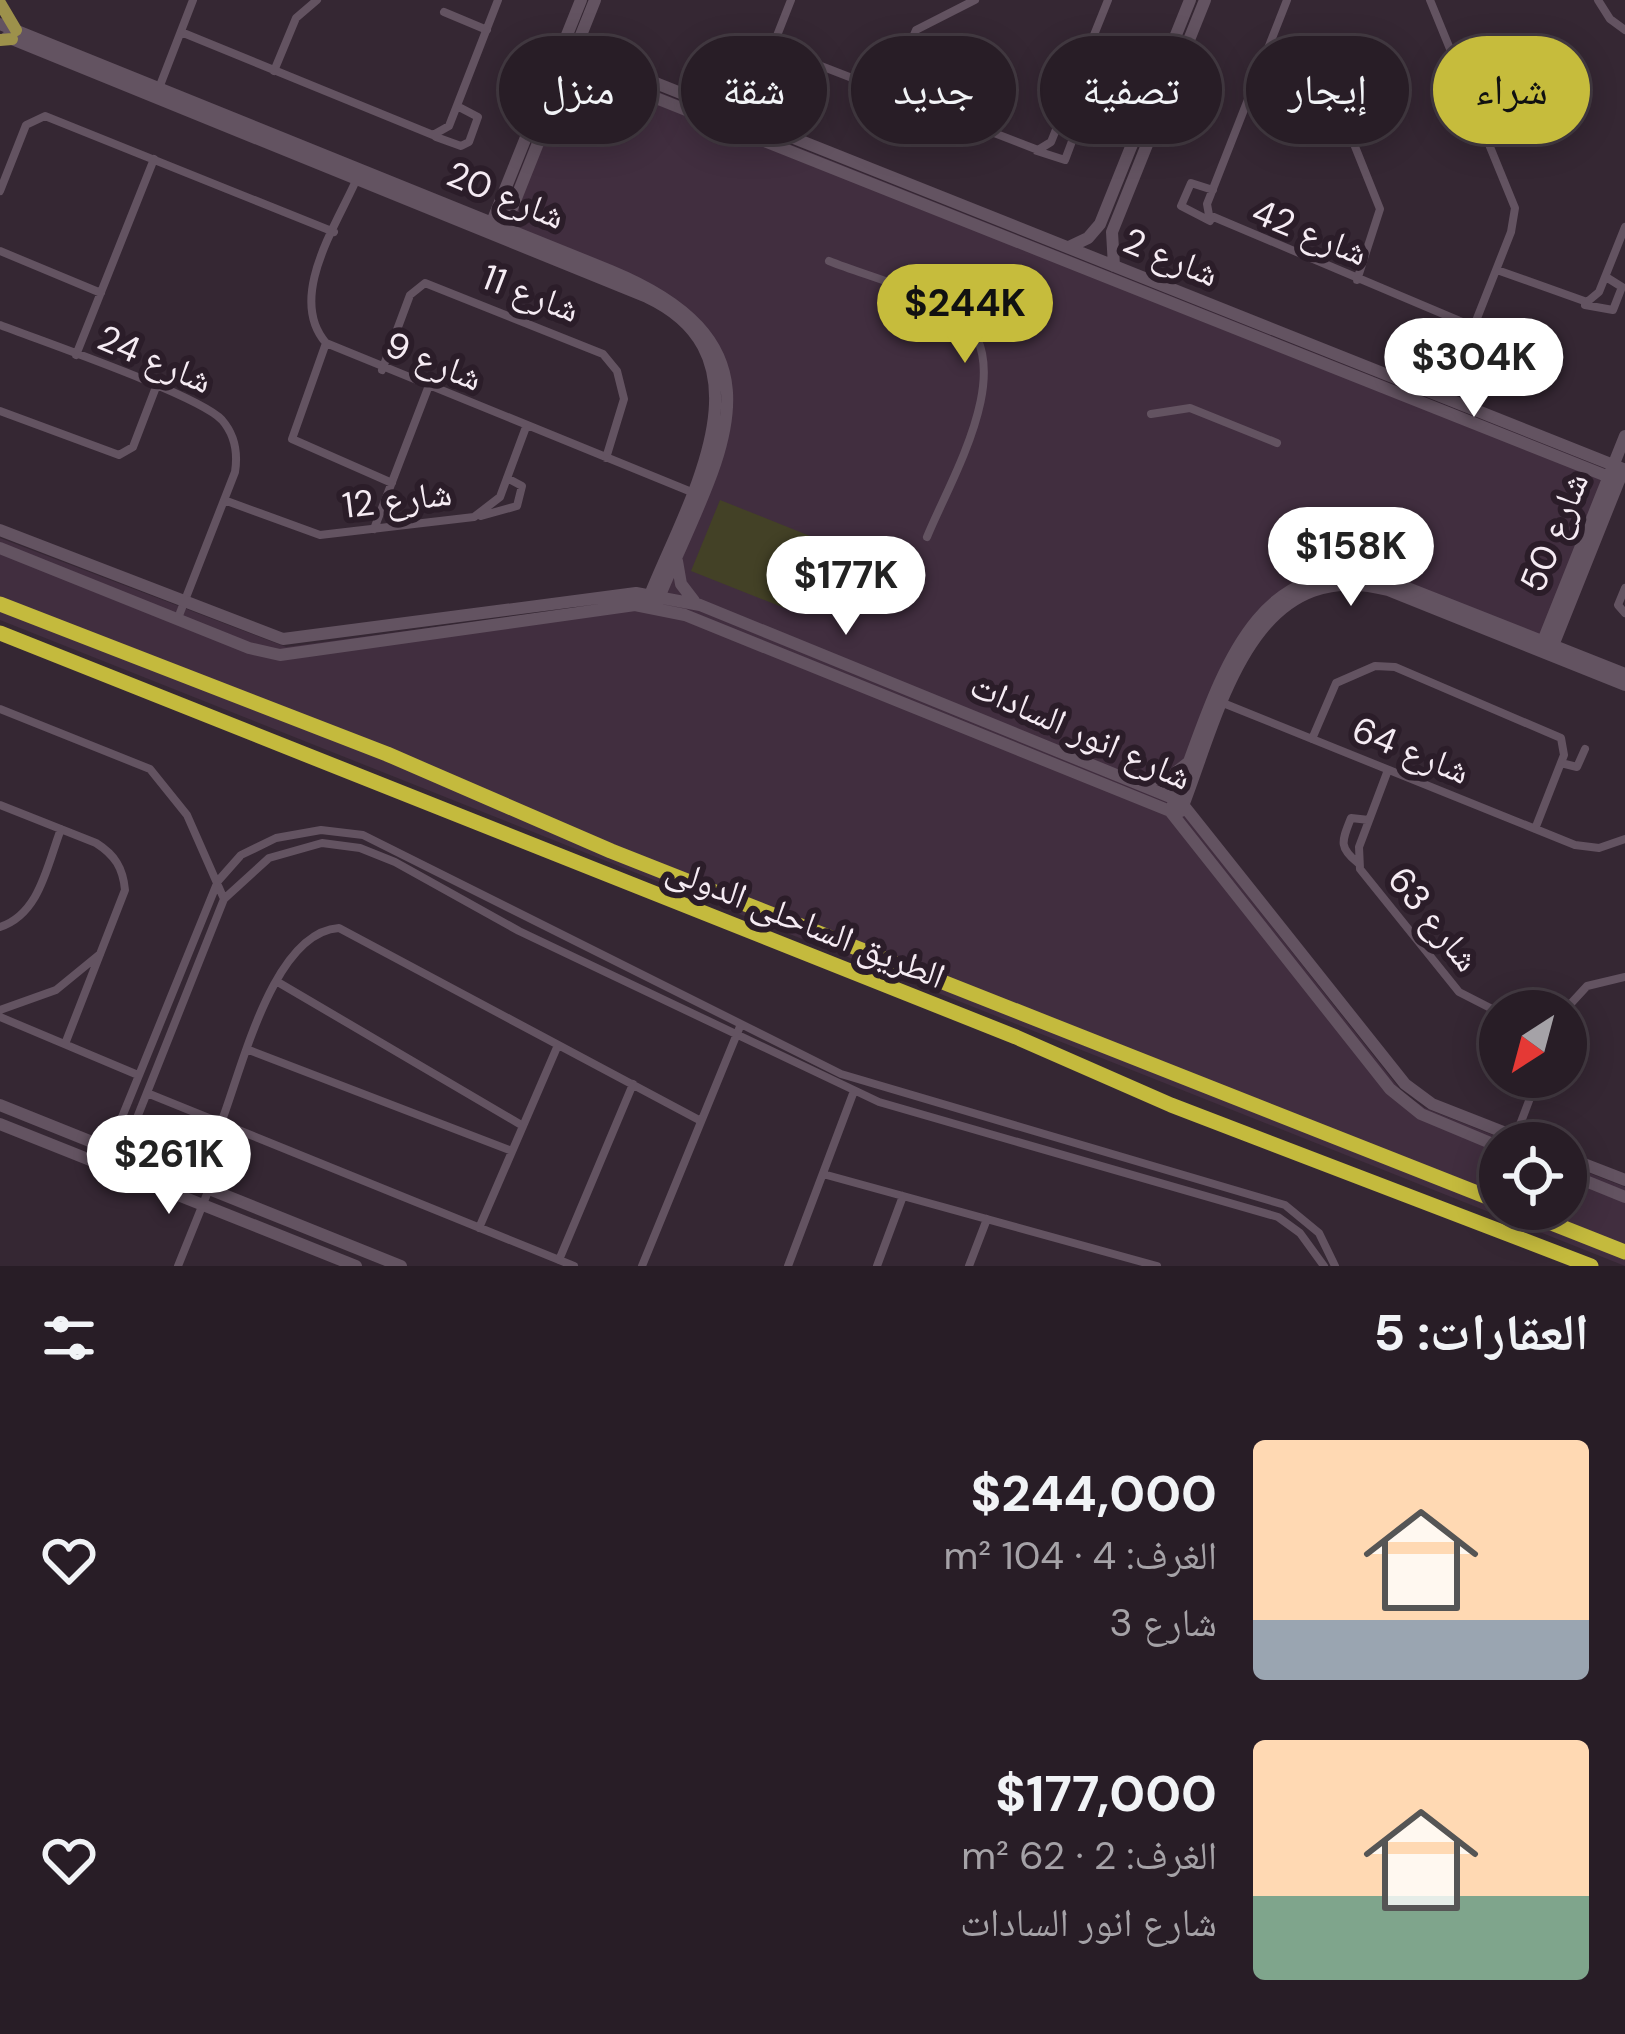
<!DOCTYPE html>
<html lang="ar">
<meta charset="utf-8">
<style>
:root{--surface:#281d26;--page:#30262e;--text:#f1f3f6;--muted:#a5a2a7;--line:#443b43;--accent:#c6bc3c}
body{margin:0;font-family:"DM Sans","Noto Naskh Arabic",sans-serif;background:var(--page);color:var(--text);direction:rtl;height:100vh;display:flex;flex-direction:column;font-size:45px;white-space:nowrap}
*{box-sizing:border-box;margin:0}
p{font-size:39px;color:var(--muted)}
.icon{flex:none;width:66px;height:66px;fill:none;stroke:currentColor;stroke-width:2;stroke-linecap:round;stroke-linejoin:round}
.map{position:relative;height:1266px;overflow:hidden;direction:ltr}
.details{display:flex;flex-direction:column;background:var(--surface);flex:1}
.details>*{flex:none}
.hud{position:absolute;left:36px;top:36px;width:1554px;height:108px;direction:rtl;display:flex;gap:24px}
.needle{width:78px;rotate:216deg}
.tools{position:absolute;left:1479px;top:990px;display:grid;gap:24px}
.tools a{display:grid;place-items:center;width:108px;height:108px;border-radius:50%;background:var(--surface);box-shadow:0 6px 30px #0003,0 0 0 3px var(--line);font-size:60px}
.price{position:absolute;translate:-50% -102px;padding:0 27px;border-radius:42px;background:#fff;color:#222;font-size:39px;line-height:78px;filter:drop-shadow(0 3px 6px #0008)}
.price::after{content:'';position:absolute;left:50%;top:72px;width:36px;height:27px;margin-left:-18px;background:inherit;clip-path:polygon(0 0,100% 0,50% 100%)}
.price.active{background:var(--accent);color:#111}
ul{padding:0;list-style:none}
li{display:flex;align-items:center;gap:36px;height:300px;padding:0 36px}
li span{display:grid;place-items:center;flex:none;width:336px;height:240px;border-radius:12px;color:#555}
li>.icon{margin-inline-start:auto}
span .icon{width:144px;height:144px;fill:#fffc;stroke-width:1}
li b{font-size:51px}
h2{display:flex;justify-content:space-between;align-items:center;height:144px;padding:0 36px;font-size:51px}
.tag{padding:0 42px;border-radius:54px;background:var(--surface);box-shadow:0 6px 30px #0003,0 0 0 3px var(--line);font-size:42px;line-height:108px}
.tag.active{background:var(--accent);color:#111}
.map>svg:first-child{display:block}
.built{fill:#412e3f}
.pitch{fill:#434126}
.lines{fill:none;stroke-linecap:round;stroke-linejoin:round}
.street{stroke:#635361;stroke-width:8}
.secondary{stroke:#635361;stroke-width:12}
.primary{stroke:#9d914b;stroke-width:12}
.highway{stroke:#c4ba3d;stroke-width:15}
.labels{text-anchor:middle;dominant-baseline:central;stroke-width:12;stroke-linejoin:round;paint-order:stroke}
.street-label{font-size:36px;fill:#f5ebf3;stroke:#2b1d29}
</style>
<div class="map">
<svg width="1625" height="1266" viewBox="0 0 1625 1266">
<rect width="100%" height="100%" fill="#352733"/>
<path class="built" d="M566,55L1616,473L1546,647L1347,580L1260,620L1178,807L1403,1093L1425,1108L1513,1143H1500V1209H1566V1164L1625,1187V1266L0,620V538L286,647L653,598L712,450L722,412L721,379L693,324L497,229Z"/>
<path class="pitch" d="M720,500L815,538L787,609L691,571Z"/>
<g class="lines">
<path class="street" d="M1287,0L1207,204L1209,215L1474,327
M1430,0L1515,208L1511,232L1446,397
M1598,0L1610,19L1625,30
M444,12L487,30
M181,32L433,135L449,126L498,0
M772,47L1038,150L1051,142L1108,0
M1263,61L1323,89L1342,114L1380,209L1357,280
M274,71L296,18L317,0
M159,88L193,0
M889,93L916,30L975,0
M743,122L791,0
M436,137L461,146L469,142L478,117L457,106
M1037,151L1065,160L1074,136L1057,126
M358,176C338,223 286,297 326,343L694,493
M0,191L26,125L45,116L334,232
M1210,221L1181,206L1191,183L1213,190
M0,251L101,293
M829,261C869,277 923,290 958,315C1022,363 950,480 927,537
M1497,270L1587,302L1599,292L1625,227
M1585,305L1613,310L1622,287L1606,277
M0,325C41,341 199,395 222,420C235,435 238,453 235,472L178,618
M326,343L292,439L392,483
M76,355L154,159
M382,370L410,295L425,283L603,354L617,371L624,399L606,458
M0,411L119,455L133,447L156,387
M1151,414L1190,408L1277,443
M224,500L320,535L474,517L500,497L526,427
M481,516L517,506L522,486L507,478
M374,529L428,388
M1625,588L1618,605L1625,613
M1218,701L1575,845L1599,848L1625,839
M0,709L150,769L187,815L224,899
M1312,739L1336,683L1375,666L1395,667L1561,738L1564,755L1535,829
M1561,763L1577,767L1585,749
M1388,770L1359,847L1360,869L1459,992L1500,1013
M0,805L96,843C115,855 123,868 125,890L65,1044
M1358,863C1338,847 1342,841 1351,818L1369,820
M0,927C40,914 47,865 61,829
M276,981L523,1126
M0,1010L56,990L100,954
M1564,1011L1587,986L1625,977
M0,1017L138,1075
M249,1050L512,1151
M147,1093L574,1266
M221,1123C242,1069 273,932 339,928L701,1121
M1513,1143L1538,1077
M109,1149L218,881L241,855L276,838L321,830L363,835L841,1074L1285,1205L1319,1233L1335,1266
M123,1153L224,899L269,858L322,843L360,848L395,862L519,931L879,1102L1278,1217L1300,1233L1324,1266
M823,1174L1157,1266
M479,1228L558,1045
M559,1260L633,1084
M178,1266L209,1189
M642,1266L741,1024
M788,1266L854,1091
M877,1266L903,1196
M969,1266L987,1219"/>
<path class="secondary" d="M0,24L611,271C799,349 716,458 658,600
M7,37L647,297C779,359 685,505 648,600
M563,46L1623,469
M558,59L1619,481
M490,227L581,0
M503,231L595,0
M1069,247L1088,238L1100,224L1190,0
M1114,266L1112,232L1205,0
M0,530L283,639L636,593L700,605L1180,801L1405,1084L1432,1104L1531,1143
M0,548L249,648L280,655L635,605L685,615L1170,811L1390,1089L1421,1114L1500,1147
M677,561L681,584L694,601
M1541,646L1625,436
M1552,648L1620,478
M1143,782L1171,776L1189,762
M1173,804C1214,704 1245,541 1390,581L1625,674
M1181,811C1219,716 1249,553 1388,590L1625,685
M0,1105L401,1266
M0,1124L356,1266
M1566,1157L1625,1180
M1566,1173L1625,1197"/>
<path class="primary" d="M0,3L16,30
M0,40L12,39"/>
<path class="highway" d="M0,604L387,754L611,851L1500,1202
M0,633L1016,1037L1171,1105L1591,1266
M1516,1209L1625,1252"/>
</g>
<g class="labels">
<g class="street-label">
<text transform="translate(506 195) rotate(22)">شارع 20</text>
<text transform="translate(1310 232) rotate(22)">شارع 42</text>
<text transform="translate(1171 257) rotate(22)">شارع 2</text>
<text transform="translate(531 293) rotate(21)">شارع 11</text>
<text transform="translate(155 359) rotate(23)">شارع 24</text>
<text transform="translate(434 361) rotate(22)">شارع 9</text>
<text transform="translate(397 499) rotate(-7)">شارع 12</text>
<text transform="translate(1554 532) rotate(-68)">شارع 50</text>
<text transform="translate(1081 731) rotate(24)">شارع انور السادات</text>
<text transform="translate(1411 750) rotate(22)">شارع 64</text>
<text transform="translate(1434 919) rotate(51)">شارع 63</text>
<text transform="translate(806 922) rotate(22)">الطريق الساحلى الدولى</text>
</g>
</g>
</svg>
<div class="tools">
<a><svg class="needle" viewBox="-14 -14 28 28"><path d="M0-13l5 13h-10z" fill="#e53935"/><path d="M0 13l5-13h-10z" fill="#a5a2a7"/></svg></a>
<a><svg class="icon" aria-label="locate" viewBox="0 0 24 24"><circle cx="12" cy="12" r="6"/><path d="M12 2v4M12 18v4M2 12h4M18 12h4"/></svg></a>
</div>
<b class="price active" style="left:965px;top:366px">$244K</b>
<b class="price" style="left:1474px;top:420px">$304K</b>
<b class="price" style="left:1351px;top:609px">$158K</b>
<b class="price" style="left:846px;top:638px">$177K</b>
<b class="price" style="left:169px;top:1217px">$261K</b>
<div class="hud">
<a class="tag active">شراء</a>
<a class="tag">إيجار</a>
<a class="tag">تصفية</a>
<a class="tag">جديد</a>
<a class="tag">شقة</a>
<a class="tag">منزل</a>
</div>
</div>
<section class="details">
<h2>العقارات: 5<svg class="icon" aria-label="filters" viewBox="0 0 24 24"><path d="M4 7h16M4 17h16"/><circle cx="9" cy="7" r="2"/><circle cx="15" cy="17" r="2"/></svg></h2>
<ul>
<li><span style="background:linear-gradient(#ffd9b3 75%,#9aa5b1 0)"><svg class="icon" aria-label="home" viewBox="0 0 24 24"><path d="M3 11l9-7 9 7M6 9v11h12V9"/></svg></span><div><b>$244,000</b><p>الغرف: 4 · 104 m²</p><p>شارع 3</p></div><svg class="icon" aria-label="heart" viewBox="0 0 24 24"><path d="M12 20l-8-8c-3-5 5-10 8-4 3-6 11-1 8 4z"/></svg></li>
<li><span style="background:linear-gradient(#ffd9b3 65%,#7fa58c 0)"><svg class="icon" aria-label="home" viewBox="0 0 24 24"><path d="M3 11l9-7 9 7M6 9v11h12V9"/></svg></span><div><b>$177,000</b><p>الغرف: 2 · 62 m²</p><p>شارع انور السادات</p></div><svg class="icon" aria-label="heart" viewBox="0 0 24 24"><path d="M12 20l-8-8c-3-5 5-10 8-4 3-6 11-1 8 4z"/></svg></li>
</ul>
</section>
